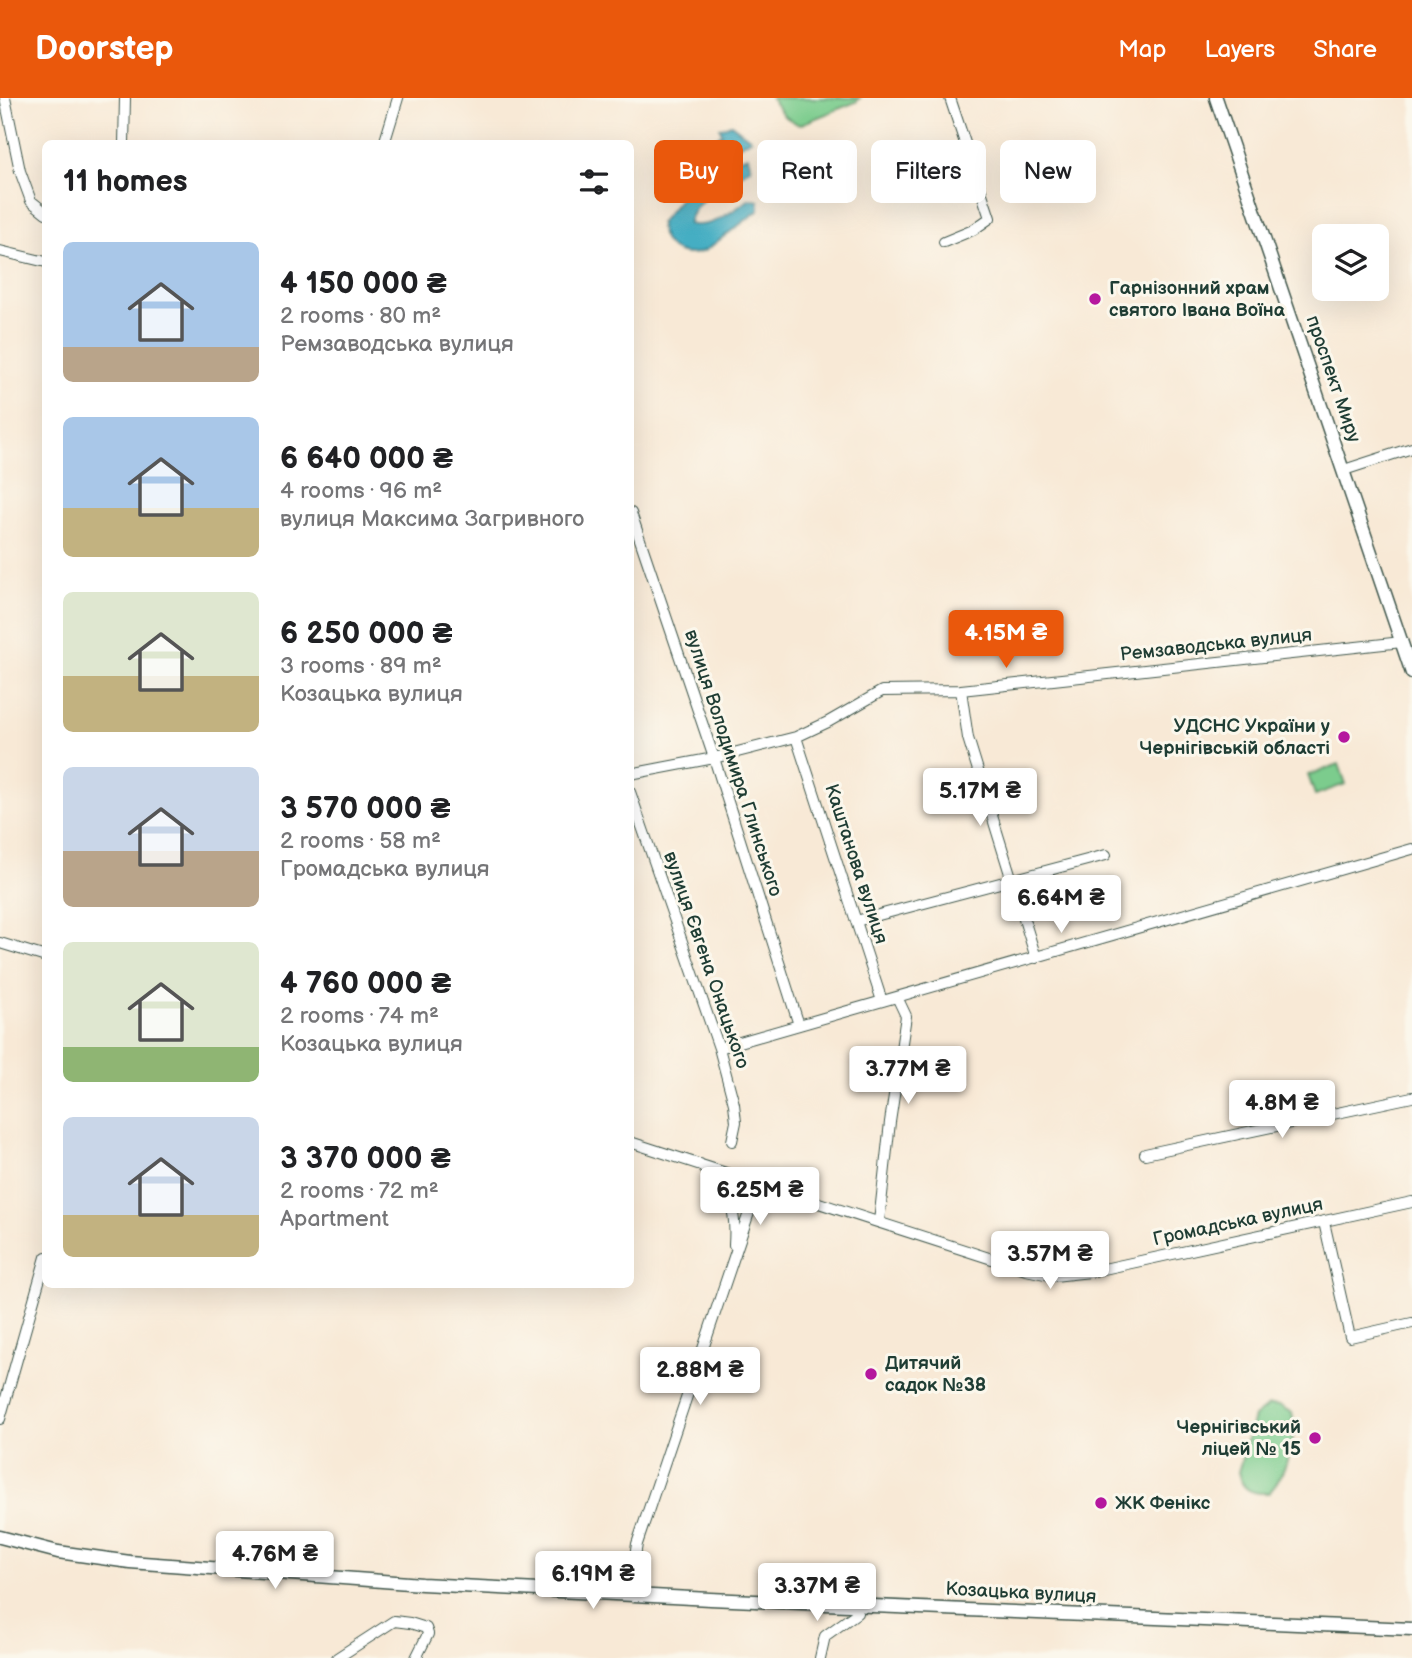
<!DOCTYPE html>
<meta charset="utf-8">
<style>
:root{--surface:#fff;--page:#f2f2f2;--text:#202124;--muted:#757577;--accent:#ea580c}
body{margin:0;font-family:"Balsamiq Sans",sans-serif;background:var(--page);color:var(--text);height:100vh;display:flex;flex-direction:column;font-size:26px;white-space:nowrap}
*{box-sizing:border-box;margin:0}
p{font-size:23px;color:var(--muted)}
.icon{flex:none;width:38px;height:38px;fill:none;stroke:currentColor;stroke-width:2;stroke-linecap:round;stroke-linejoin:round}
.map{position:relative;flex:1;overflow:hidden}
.panel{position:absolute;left:42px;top:42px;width:592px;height:1148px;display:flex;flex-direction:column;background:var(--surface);border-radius:10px;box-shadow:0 7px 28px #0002}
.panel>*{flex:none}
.hud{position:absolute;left:654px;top:42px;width:651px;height:63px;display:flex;gap:14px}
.controls{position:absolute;left:1312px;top:126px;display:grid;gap:14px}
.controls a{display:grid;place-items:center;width:77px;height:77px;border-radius:10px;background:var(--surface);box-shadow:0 7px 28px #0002;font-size:35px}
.price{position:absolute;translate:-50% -60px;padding:0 16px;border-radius:7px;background:#fff;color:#222;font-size:23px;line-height:46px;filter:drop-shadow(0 2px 4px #0008)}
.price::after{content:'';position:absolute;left:50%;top:42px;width:21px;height:16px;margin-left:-10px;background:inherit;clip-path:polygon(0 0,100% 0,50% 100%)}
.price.selected{background:var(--accent);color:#fff}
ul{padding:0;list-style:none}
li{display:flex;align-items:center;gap:21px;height:175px;padding:0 21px}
li span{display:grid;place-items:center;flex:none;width:196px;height:140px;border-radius:10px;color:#555}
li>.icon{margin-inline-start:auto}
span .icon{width:84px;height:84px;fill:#fffc;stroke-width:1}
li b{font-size:30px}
h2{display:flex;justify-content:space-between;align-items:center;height:84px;padding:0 21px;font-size:30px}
.tag{padding:0 24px;border-radius:10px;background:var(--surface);box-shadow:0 7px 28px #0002;font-size:24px;line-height:63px}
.tag.selected{background:var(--accent);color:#fff}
header{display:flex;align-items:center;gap:42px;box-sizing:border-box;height:98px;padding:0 35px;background:var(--accent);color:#fff}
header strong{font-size:33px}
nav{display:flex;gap:38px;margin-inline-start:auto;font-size:24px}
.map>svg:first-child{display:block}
.green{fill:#7bcc8d;stroke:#4d8460;stroke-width:2}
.water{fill:#44aec3;stroke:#32767c;stroke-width:2}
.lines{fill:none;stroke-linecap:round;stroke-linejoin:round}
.minor-casing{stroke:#40574c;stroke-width:12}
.major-casing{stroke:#40574c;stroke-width:15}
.minor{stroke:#fff;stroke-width:10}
.major{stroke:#fff;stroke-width:12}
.poi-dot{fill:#b5179e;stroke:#fbf7ec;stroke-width:2.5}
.labels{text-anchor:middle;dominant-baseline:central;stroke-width:6;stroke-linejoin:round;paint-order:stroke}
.poi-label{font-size:19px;font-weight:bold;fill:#1f3d34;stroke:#fbf7ec;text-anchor:start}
.street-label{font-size:19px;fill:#1f3d34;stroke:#fbf7ec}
</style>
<header>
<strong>Doorstep</strong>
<nav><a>Map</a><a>Layers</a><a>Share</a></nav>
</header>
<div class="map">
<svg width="1412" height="1560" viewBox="0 0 1412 1560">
<rect width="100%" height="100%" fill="#fbf7ec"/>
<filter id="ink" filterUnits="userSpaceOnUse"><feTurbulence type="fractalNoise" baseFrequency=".0143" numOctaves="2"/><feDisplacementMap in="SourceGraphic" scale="14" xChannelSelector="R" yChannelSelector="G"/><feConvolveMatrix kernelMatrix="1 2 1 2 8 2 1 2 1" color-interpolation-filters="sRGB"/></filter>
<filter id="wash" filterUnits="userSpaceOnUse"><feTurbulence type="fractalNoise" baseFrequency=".00686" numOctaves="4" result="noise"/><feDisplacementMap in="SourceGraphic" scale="28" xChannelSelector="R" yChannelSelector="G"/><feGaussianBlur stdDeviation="1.57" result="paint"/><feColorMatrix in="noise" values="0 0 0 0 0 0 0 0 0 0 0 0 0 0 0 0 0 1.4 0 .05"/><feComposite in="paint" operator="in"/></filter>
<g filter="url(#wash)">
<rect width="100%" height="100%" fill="#f8e9d6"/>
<path class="green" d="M771,0H860L856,4L799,27L784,18Z
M1339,666L1346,686L1315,697L1308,677Z
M1269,1307L1280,1308L1292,1315C1298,1338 1285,1378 1269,1395C1251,1396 1242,1392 1238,1374L1254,1319Z"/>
<path class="water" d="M731,26L751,41L733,51L738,61L748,58L751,70C730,84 694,100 688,126C711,132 732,113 750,101L759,103V112L706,152C683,162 661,152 660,125L686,93L720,71L711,52L714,41L722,36L720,30Z"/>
</g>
<g filter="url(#ink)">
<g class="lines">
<g class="minor-casing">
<path id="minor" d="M5,0L20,73L31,103L46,115
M124,46L125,0
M384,46L398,0
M944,144L973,132L990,120L950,0
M0,153L46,164
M1344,372L1412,350
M631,415L714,660L799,927
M961,592L968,640L1036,860
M796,639L882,903
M630,676L714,660L796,639L828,624L882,593L961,592L1402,544
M630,694L719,950L734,1006L736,1024L732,1043
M856,823L1106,757
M0,845L46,859
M719,950L1412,751
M630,1044L1026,1172L1054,1178L1090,1174L1412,1104
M1145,1056L1412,999
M700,1066C728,1097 737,1103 734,1147
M879,1124L890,1024L906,918L897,899
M1324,1124L1350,1239L1412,1225
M0,1321L46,1159
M629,1497L637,1446L759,1085
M337,1560L394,1523L410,1525L426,1530L428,1536L416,1560
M820,1560L825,1538L857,1515L858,1507"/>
</g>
<g class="major-casing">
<path id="major" d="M1216,0L1412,575
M0,1439L58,1454L130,1464L422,1486L710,1501L1412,1531"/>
</g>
<use href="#minor" class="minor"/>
<use href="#major" class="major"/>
</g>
</g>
<g class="poi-dot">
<circle cx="1095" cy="201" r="7"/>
<circle cx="1344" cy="639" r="7"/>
<circle cx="871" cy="1276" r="7"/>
<circle cx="1315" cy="1340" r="7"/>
<circle cx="1101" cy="1405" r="7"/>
</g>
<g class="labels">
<g class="poi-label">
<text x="1109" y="190">Гарнізонний храм<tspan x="1109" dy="22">святого Івана Воїна</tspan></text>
<text x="1330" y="628" text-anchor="end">УДСНС України у<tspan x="1330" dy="22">Чернігівській області</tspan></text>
<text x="885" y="1265">Дитячий<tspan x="885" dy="22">садок №38</tspan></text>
<text x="1301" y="1329" text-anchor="end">Чернігівський<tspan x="1301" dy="22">ліцей № 15</tspan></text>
<text x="1115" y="1405">ЖК Фенікс</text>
</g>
<g class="street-label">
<text transform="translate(1333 281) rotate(71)">проспект Миру</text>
<text transform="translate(1216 547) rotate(-6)">Ремзаводська вулиця</text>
<text transform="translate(733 665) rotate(72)">вулиця Володимира Глинського</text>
<text transform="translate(856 766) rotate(72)">Каштанова вулиця</text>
<text transform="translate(706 862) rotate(71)">вулиця Євгена Онацького</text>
<text transform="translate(1238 1124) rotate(-12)">Громадська вулиця</text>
<text transform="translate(1021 1495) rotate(3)">Козацька вулиця</text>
</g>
</g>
</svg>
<div class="controls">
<a><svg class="icon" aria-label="layers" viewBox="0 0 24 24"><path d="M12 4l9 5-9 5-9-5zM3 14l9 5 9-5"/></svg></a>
</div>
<b class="price selected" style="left:1006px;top:572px">4.15M ₴</b>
<b class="price" style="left:980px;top:730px">5.17M ₴</b>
<b class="price" style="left:1061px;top:837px">6.64M ₴</b>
<b class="price" style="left:908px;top:1008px">3.77M ₴</b>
<b class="price" style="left:1282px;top:1042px">4.8M ₴</b>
<b class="price" style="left:760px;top:1129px">6.25M ₴</b>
<b class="price" style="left:1050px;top:1193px">3.57M ₴</b>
<b class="price" style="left:700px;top:1309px">2.88M ₴</b>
<b class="price" style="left:275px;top:1493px">4.76M ₴</b>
<b class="price" style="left:593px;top:1513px">6.19M ₴</b>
<b class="price" style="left:817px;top:1525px">3.37M ₴</b>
<div class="hud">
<a class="tag selected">Buy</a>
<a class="tag">Rent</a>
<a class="tag">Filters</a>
<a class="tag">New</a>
</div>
<section class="panel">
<h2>11 homes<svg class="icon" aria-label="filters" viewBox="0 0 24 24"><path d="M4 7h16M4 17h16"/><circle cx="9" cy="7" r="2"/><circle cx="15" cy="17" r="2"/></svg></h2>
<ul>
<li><span style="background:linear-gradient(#a9c7e8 75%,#b9a48a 0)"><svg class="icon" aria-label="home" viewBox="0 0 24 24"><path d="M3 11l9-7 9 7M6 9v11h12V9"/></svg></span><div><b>4 150 000 ₴</b><p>2 rooms · 80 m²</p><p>Ремзаводська вулиця</p></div></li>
<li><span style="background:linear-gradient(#a9c7e8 65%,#c2b280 0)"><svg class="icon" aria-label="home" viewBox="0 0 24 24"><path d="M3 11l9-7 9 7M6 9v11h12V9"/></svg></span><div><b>6 640 000 ₴</b><p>4 rooms · 96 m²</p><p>вулиця Максима Загривного</p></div></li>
<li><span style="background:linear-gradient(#dfe7d0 60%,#c2b280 0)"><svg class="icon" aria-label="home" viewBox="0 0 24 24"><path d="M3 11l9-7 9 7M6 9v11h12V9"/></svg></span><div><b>6 250 000 ₴</b><p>3 rooms · 89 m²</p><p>Козацька вулиця</p></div></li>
<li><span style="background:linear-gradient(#c9d6e8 60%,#b9a48a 0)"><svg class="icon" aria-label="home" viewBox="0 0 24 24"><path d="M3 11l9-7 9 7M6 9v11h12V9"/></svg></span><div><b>3 570 000 ₴</b><p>2 rooms · 58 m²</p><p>Громадська вулиця</p></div></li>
<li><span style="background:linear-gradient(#dfe7d0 75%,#8fb573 0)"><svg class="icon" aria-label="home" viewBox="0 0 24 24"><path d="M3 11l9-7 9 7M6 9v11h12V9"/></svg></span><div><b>4 760 000 ₴</b><p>2 rooms · 74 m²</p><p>Козацька вулиця</p></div></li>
<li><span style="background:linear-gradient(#c9d6e8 70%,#c2b280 0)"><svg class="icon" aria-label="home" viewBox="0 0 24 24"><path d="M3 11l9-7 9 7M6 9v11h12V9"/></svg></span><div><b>3 370 000 ₴</b><p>2 rooms · 72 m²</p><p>Apartment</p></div></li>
</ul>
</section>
</div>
